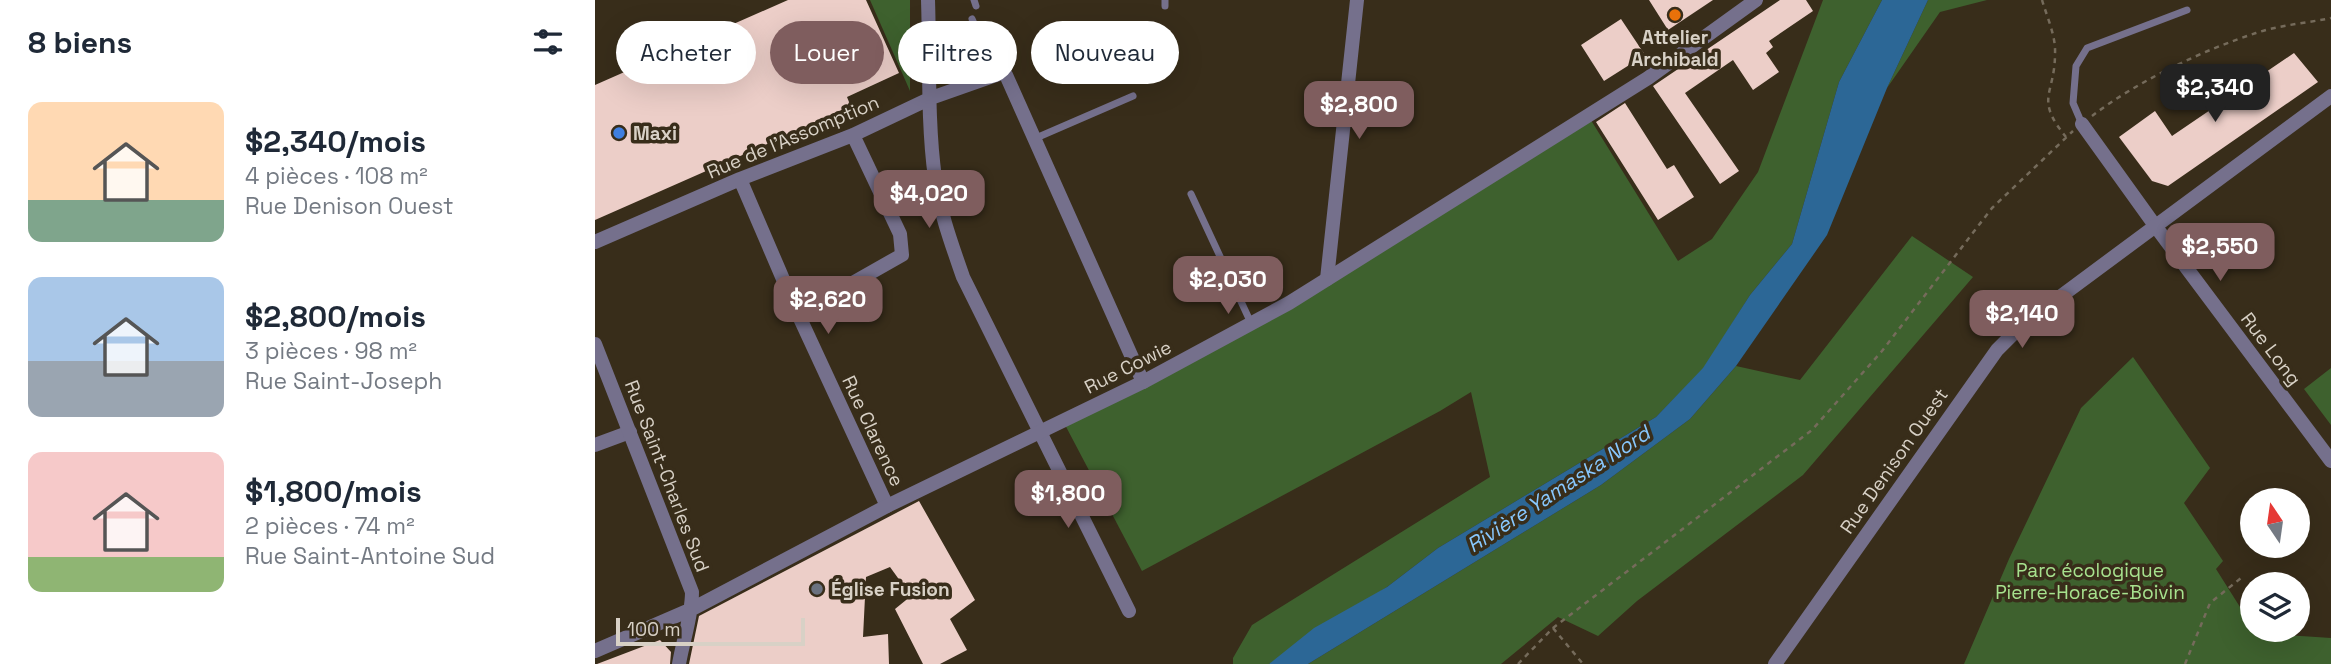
<!DOCTYPE html>
<html lang="fr">
<meta charset="utf-8">
<style>
:root{--surface:#fff;--page:#f2f2f3;--text:#1f2937;--muted:#747a83;--accent:#7f5d5e}
body{margin:0;font-family:"Space Grotesk",sans-serif;background:var(--page);color:var(--text);height:100vh;display:flex;flex-direction:column;font-size:26px;white-space:nowrap}
*{box-sizing:border-box;margin:0}
p{font-size:23px;color:var(--muted)}
.icon{flex:none;width:38px;height:38px;fill:none;stroke:currentColor;stroke-width:2;stroke-linecap:round;stroke-linejoin:round}
.map{position:relative;flex:1;overflow:hidden}
.details{display:flex;flex-direction:column;background:var(--surface);width:595px}
.details>*{flex:none}
.hud{position:absolute;left:21px;top:21px;width:665px;height:63px;display:flex;gap:14px}
.needle{width:46px;rotate:347deg}
.fabs{position:absolute;left:1645px;top:488px;display:grid;gap:14px}
.fabs a{display:grid;place-items:center;width:70px;height:70px;border-radius:50%;background:var(--surface);box-shadow:0 7px 28px #0002;font-size:35px}
.scale{position:absolute;left:21px;bottom:18px;width:189px;box-sizing:border-box;padding-left:7px;border:4px solid #d8d1c6;border-top:0;font-size:19px;line-height:24px;white-space:nowrap;color:#d8d1c6;-webkit-text-stroke:5px #382d1a;paint-order:stroke}
.price{position:absolute;translate:-50% -60px;padding:0 16px;border-radius:14px;background:var(--accent);color:#fff;font-size:23px;line-height:46px;filter:drop-shadow(0 2px 4px #0008)}
.price::after{content:'';position:absolute;left:50%;top:42px;width:21px;height:16px;margin-left:-10px;background:inherit;clip-path:polygon(0 0,100% 0,50% 100%)}
.price.active{background:#222;color:#fff}
ul{padding:0;list-style:none}
li{display:flex;align-items:center;gap:21px;height:175px;padding:0 28px}
li span{display:grid;place-items:center;flex:none;width:196px;height:140px;border-radius:14px;color:#555}
li>.icon{margin-inline-start:auto}
span .icon{width:84px;height:84px;fill:#fffc;stroke-width:1}
li b{font-size:30px}
h2{display:flex;justify-content:space-between;align-items:center;height:84px;padding:0 28px;font-size:30px}
.chip{padding:0 24px;border-radius:32px;background:var(--surface);box-shadow:0 7px 28px #0002;font-size:24px;line-height:63px}
.chip.active{background:var(--accent);color:#fff}
main{display:flex;flex:1;min-height:0}
.map>svg:first-child{display:block}
.green{fill:#3e612e}
.water{fill:#2c6796}
.building{fill:#eccec8}
.lines{fill:none;stroke-linecap:round;stroke-linejoin:round}
.path{stroke:#756b5b;stroke-width:2.5;stroke-dasharray:5 5;stroke-linecap:butt}
.service{stroke:#75708c;stroke-width:7}
.minor{stroke:#75708c;stroke-width:14}
.tertiary{stroke:#75708c;stroke-width:14}
.food-dot{fill:#e8710a;stroke:#382d1a;stroke-width:2.5}
.shop-dot{fill:#3f7fe0;stroke:#382d1a;stroke-width:2.5}
.worship-dot{fill:#6b7280;stroke:#382d1a;stroke-width:2.5}
.labels{text-anchor:middle;dominant-baseline:central;stroke-width:7;stroke-linejoin:round;paint-order:stroke}
.poi-label{font-size:19px;font-weight:bold;fill:#d8d1c6;stroke:#382d1a;text-anchor:start}
.street-label{font-size:19px;fill:#d8d1c6;stroke:#382d1a}
.park-label{font-size:19px;fill:#a7e28e;stroke:#382d1a}
.water-label{font-size:21px;font-style:italic;fill:#88c8fe;stroke:#382d1a}
</style>
<main>
<section class="details">
<h2>8 biens<svg class="icon" aria-label="filters" viewBox="0 0 24 24"><path d="M4 7h16M4 17h16"/><circle cx="9" cy="7" r="2"/><circle cx="15" cy="17" r="2"/></svg></h2>
<ul>
<li><span style="background:linear-gradient(#ffd9b3 70%,#7fa58c 0)"><svg class="icon" aria-label="home" viewBox="0 0 24 24"><path d="M3 11l9-7 9 7M6 9v11h12V9"/></svg></span><div><b>$2,340/mois</b><p>4 pièces · 108 m²</p><p>Rue Denison Ouest</p></div></li>
<li><span style="background:linear-gradient(#a9c7e8 60%,#9aa5b1 0)"><svg class="icon" aria-label="home" viewBox="0 0 24 24"><path d="M3 11l9-7 9 7M6 9v11h12V9"/></svg></span><div><b>$2,800/mois</b><p>3 pièces · 98 m²</p><p>Rue Saint-Joseph</p></div></li>
<li><span style="background:linear-gradient(#f6c9c9 75%,#8fb573 0)"><svg class="icon" aria-label="home" viewBox="0 0 24 24"><path d="M3 11l9-7 9 7M6 9v11h12V9"/></svg></span><div><b>$1,800/mois</b><p>2 pièces · 74 m²</p><p>Rue Saint-Antoine Sud</p></div></li>
</ul>
</section>
<div class="map">
<svg width="1736" height="664" viewBox="0 0 1736 664">
<rect width="100%" height="100%" fill="#382d1a"/>
<path class="green" d="M275,0H315V91Z
M1228,0H1287L1244,82L1197,244L1155,295L1109,368L1061,417L843,548L792,587L679,661L674,664H638V658L657,625L895,477L876,392L845,411L547,571L468,421L548,382L994,117L1083,261L1117,239L1163,172Z
M1333,0H1392L1345,12L1292,88Z
M1317,236L1378,277L1208,475L1042,601L1003,636L963,617L906,664H713L1006,485L1095,419L1141,366L1205,380Z
M1538,357L1615,468L1589,503L1628,561L1621,569L1657,626V630L1662,633L1736,638V664H1369L1414,559L1486,408Z
M1736,368V425L1709,389Z"/>
<path class="water" d="M1287,0H1333L1292,88L1232,235L1141,366L1095,419L1006,485L713,664H674L719,628L792,587L843,548L1061,417L1108,368L1155,295L1197,244L1244,82Z"/>
<path class="building" d="M193,0H271L304,73L252,97L256,107L0,220V85Z
M1054,0H1118L1073,30Z
M1185,0H1211L1218,11L1174,41L1178,47L1171,53L1184,72L1158,90L1138,60L1090,93L1144,171L1125,184L1058,86Z
M1026,19L1050,55L1009,81L986,45Z
M1699,53L1723,82L1573,186L1557,181L1524,137L1560,111L1577,136Z
M1030,103L1072,169L1079,165L1099,197L1063,220L1001,122Z
M324,501L380,600L355,619L372,650L345,664H328L300,609L316,596L295,567L271,577L268,637L293,634L294,664H94L104,616Z
M65,640L76,652L75,664H2Z"/>
<g class="lines">
<path class="path" d="M1447,0C1452,17 1461,36 1460,54C1460,95 1439,98 1471,137
M1497,116C1541,82 1608,50 1661,33C1685,25 1712,23 1736,18
M958,628L988,664
M923,664L958,628L1217,430L1287,351L1397,208L1478,131
M1590,664L1615,603L1646,578"/>
<path class="service" d="M379,0L381,6
M570,0V6
M377,19L401,74
M1487,124L1478,103L1481,66L1492,48L1592,10
M441,138L538,96
M596,194L656,323"/>
<path class="minor" d="M333,0C335,59 332,120 340,178C345,213 357,245 368,277L534,611
M1487,124L1561,227L1736,461
M145,179L203,314L292,506
M0,242L145,179L258,135L336,98L407,73L411,75L548,382
M732,279L762,0
M203,314L307,255L305,234L258,135
M0,445L35,432"/>
<path class="tertiary" d="M0,344L97,592C97,616 88,640 84,664
M0,651L97,609L292,506L548,382L694,303L1053,78L1161,0
M1180,664L1402,350L1427,325L1736,96"/>
</g>
<circle class="food-dot" cx="1080" cy="15" r="7"/>
<circle class="shop-dot" cx="24" cy="133" r="7"/>
<circle class="worship-dot" cx="222" cy="589" r="7"/>
<g class="labels">
<g class="poi-label">
<text x="1080" y="37" text-anchor="middle">Attelier<tspan x="1080" dy="22">Archibald</tspan></text>
<text x="38" y="133">Maxi</text>
<text x="236" y="589">Église Fusion</text>
</g>
<g class="street-label">
<text transform="translate(198 137) rotate(-23)">Rue de l'Assomption</text>
<text transform="translate(1676 349) rotate(53)">Rue Long</text>
<text transform="translate(533 367) rotate(-27)">Rue Cowie</text>
<text transform="translate(278 431) rotate(65)">Rue Clarence</text>
<text transform="translate(1299 461) rotate(-55)">Rue Denison Ouest</text>
<text transform="translate(72 476) rotate(69)">Rue Saint-Charles Sud</text>
</g>
<g class="park-label">
<text x="1495" y="570">Parc écologique<tspan x="1495" dy="22">Pierre-Horace-Boivin</tspan></text>
</g>
<g class="water-label">
<text transform="translate(963 489) rotate(-33)">Rivière Yamaska Nord</text>
</g>
</g>
</svg>
<div class="fabs">
<a><svg class="needle" viewBox="-14 -14 28 28"><path d="M0-13l5 13h-10z" fill="#e53935"/><path d="M0 13l5-13h-10z" fill="#747a83"/></svg></a>
<a><svg class="icon" aria-label="layers" viewBox="0 0 24 24"><path d="M12 4l9 5-9 5-9-5zM3 14l9 5 9-5"/></svg></a>
</div>
<div class="scale">100 m</div>
<b class="price active" style="left:1620px;top:124px">$2,340</b>
<b class="price" style="left:764px;top:141px">$2,800</b>
<b class="price" style="left:334px;top:230px">$4,020</b>
<b class="price" style="left:1625px;top:283px">$2,550</b>
<b class="price" style="left:633px;top:316px">$2,030</b>
<b class="price" style="left:233px;top:336px">$2,620</b>
<b class="price" style="left:1427px;top:350px">$2,140</b>
<b class="price" style="left:473px;top:530px">$1,800</b>
<div class="hud">
<a class="chip">Acheter</a>
<a class="chip active">Louer</a>
<a class="chip">Filtres</a>
<a class="chip">Nouveau</a>
</div>
</div>
</main>
